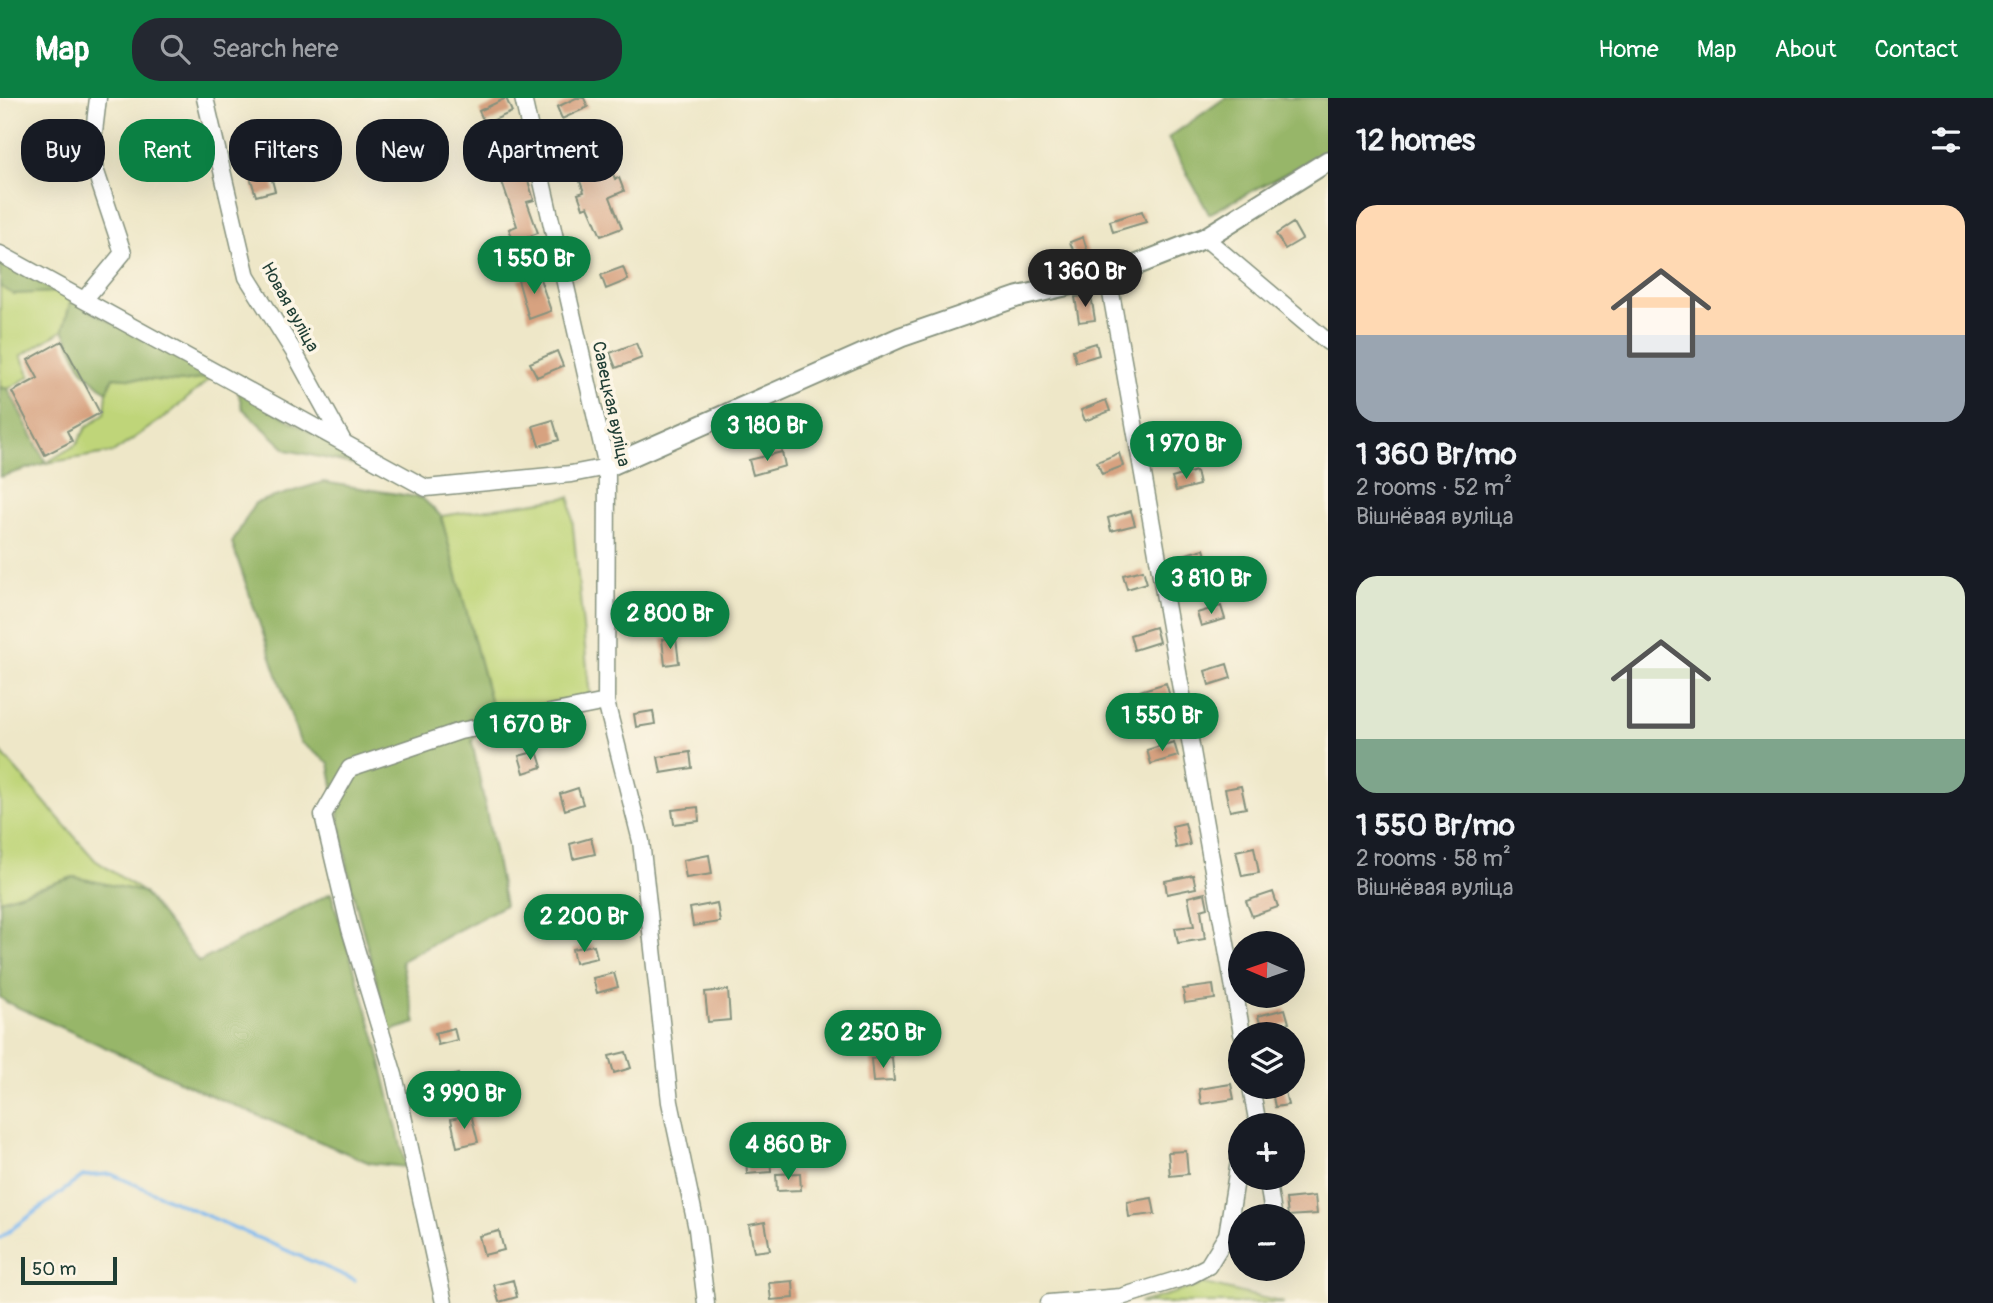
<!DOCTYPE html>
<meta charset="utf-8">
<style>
:root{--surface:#171b24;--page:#242831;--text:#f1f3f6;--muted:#9ea1a6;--accent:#0b8043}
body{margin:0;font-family:Pangolin,sans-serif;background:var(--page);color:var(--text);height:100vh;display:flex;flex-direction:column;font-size:26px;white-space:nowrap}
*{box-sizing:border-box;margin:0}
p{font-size:23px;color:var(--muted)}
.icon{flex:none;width:38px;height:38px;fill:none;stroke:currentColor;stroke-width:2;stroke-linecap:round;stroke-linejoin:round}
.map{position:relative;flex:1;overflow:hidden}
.side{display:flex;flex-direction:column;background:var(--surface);width:665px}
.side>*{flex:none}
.hud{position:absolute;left:21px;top:21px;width:665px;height:63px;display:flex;gap:14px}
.needle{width:46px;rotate:272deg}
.buttons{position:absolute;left:1228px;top:833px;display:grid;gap:14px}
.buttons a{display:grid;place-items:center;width:77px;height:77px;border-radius:50%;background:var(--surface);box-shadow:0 7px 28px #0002;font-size:35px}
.scale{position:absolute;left:21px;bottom:18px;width:96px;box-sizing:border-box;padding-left:7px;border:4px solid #1f3d34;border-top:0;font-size:19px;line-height:24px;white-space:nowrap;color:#1f3d34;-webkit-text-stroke:5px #fcf5e5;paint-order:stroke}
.price{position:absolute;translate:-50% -60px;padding:0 16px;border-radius:24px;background:var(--accent);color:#fff;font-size:23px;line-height:46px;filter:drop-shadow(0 2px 4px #0008)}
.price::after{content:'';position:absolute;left:50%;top:42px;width:21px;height:16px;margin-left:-10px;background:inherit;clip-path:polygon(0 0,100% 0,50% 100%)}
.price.active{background:#222;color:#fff}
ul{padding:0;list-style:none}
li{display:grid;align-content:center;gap:14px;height:371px;padding:0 28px}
li span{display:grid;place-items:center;height:217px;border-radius:21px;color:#555}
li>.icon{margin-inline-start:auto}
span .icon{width:126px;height:126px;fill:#fffc;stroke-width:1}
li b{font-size:30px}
h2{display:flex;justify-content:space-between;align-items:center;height:84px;padding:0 28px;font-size:30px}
.pill{padding:0 24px;border-radius:28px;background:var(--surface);box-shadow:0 7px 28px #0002;font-size:24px;line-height:63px}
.pill.active{background:var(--accent);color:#fff}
header{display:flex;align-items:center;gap:42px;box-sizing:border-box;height:98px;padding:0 35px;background:var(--accent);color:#fff}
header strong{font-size:33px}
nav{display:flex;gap:38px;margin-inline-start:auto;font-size:24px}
.search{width:490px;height:63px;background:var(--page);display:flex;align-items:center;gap:18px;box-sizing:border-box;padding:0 24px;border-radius:28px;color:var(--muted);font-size:26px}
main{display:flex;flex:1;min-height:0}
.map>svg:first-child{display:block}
.green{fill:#bfd579;stroke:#6f8956;stroke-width:2}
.forest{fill:#97b669;stroke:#5b7a4e;stroke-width:2}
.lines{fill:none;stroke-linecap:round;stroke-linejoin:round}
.stream{stroke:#7eb9f0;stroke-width:3.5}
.building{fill:#d7a280}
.minor-casing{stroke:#86927e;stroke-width:19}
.tertiary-casing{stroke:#86927e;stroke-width:23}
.minor{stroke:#fff;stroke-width:16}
.tertiary{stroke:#fff;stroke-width:19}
.labels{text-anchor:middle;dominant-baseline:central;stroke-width:7;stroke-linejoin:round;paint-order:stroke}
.street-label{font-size:18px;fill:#1f3d34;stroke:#fcf5e5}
</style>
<header>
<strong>Map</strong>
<div class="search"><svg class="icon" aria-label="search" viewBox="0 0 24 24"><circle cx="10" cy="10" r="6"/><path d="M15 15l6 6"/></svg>Search here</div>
<nav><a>Home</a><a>Map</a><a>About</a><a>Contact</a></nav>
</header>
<main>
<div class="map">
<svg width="1328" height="1205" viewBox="0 0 1328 1205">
<rect width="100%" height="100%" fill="#fcf5e5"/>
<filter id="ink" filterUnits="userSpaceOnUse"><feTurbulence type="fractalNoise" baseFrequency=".0143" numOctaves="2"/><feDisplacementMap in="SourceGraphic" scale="14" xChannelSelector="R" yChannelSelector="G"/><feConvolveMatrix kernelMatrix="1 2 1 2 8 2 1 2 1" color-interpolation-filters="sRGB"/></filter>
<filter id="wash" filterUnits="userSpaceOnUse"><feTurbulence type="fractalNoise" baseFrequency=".00686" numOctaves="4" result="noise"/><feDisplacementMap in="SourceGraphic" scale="28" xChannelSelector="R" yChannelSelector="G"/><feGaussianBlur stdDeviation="1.57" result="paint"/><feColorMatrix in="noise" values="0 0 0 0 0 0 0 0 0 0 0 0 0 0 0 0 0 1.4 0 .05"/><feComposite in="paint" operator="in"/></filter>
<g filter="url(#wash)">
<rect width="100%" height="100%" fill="#eee7c8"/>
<path class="green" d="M0,188L13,196L56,194L71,202L63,232L21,258L30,278L8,291L0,289Z
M113,279L182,284L212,279L169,316L114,354L46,365L77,346L86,330L105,315L107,294Z
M570,399L590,599L493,613L441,418Z
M0,653L95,762L143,794L73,779L0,802Z
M1205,1186L1284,1205H1139Z"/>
<path class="forest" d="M1225,0H1328V53L1209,116L1168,40Z
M0,163L56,194L13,196L0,188Z
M71,202L212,279L182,284L113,279L107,294L83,273L63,232Z
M0,289L8,291L46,365L0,379Z
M238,293L375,371L287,352L242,310Z
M323,384L422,400L441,418L493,613L472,643L505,807L401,863L416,925L390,933L351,788L329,665L300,644L232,445L255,405Z
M74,779L143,794L199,864L331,795L375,939L406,1069L370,1065L203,994L6,904L0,899V802Z"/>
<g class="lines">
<path class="stream" d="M0,1140L83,1078L111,1076L355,1182"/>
</g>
<g id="blocks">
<path class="building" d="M506,0L512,14L485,26L479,13Z
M576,0H584L588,9L562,21L557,9Z
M200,33L205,51L182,58L176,39Z
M603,50L615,81L619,80L624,93L610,99L622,130L601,138L588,108L583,110L578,96L584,94L572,62Z
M522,63L534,102L527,104L538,135L514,144L509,131L517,128L498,72Z
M268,67L275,93L256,98L248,72Z
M1142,113L1146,124L1113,134L1110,123Z
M1293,125L1302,141L1285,151L1276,136Z
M1083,139L1089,158L1077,162L1070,144Z
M623,169L628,182L606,191L601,177Z
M538,175L551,213L529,221L518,182Z
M1091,197L1095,222L1079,224L1075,199Z
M62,243L100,315L67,333L72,343L45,357L12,294L38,280L28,262Z
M636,245L642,260L616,270L610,255Z
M1096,245L1099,257L1076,264L1073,252Z
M557,253L563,268L537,279L530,265Z
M1106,302L1110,313L1085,323L1081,312Z
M553,322L559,342L539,348L533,328Z
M782,354L785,368L753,377L749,362Z
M1119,355L1123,368L1102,376L1097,364Z
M1196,373L1199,387L1176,393L1172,380Z
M1131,413L1135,427L1111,433L1108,420Z
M1204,451L1208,464L1183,471L1179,458Z
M1143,472L1147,485L1127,491L1123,477Z
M1221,508L1225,521L1201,528L1197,515Z
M1155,529L1159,544L1134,552L1130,537Z
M676,540L679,565L665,567L662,541Z
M1227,566L1231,580L1209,587L1205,573Z
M1166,585L1171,602L1145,610L1140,593Z
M653,613L655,626L636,629L634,616Z
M1174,644L1178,658L1151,666L1147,652Z
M537,653L542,669L524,675L519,658Z
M690,654L692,670L661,675L658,659Z
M1241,688L1246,710L1230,713L1225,691Z
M578,690L583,706L565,712L560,696Z
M698,709L699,723L674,726L672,712Z
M1185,725L1190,747L1176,750L1172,728Z
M591,740L595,756L573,761L570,746Z
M1254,749L1259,775L1242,778L1236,753Z
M709,757L712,776L686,780L683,762Z
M1193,777L1196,790L1167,796L1165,783Z
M1273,794L1278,809L1252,818L1246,803Z
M1205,795L1208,810L1201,812L1205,841L1178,845L1175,830L1194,828L1188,799Z
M717,805L720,824L693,828L690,810Z
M594,847L597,860L575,865L572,851Z
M614,875L618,889L597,895L593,880Z
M1213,887L1215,901L1185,905L1183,891Z
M728,892L730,922L708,924L705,894Z
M1285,911L1289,925L1262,933L1258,918Z
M454,930L457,942L438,947L435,935Z
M626,954L631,970L614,975L609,958Z
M892,959L894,983L873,984L871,961Z
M458,976L463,995L444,1000L439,981Z
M1231,986L1234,1001L1201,1006L1199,991Z
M1271,989H1284L1288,1007L1275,1009Z
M471,1016L478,1044L457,1049L451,1021Z
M1186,1053L1188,1076L1170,1078L1168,1054Z
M770,1057L771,1074L747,1076L746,1059Z
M800,1075L801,1092L777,1093L776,1076Z
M1315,1098L1317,1116L1288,1118L1286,1101Z
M1152,1100L1155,1116L1129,1119L1127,1104Z
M765,1124L770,1152L754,1154L749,1127Z
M499,1133L504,1152L484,1157L479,1138Z
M513,1182L517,1199L499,1204L494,1187Z
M793,1183L794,1200L771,1202L769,1185Z"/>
</g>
</g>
<g filter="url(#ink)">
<use href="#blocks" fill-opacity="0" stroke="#86927e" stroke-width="2"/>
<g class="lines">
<g class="minor-casing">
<path id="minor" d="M205,0L247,179L294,254L344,345
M523,0L607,369L606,604L641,743L670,1004L697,1131L706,1205
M1205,140L1328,244
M0,156L426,390L571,376L607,369
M1108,178L1242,936
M84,202L123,155L91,59L98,0
M1251,989L1258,1027
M1267,1080L1273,1115
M444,1205L394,977L350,831L323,717L350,670L460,633L606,604
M1049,1205L1121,1199L1189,1178L1208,1168L1227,1137L1241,1051"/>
</g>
<g class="tertiary-casing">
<path id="tertiary" d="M607,369L901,239L1017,199L1108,178L1205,140L1328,63"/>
</g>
<use href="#minor" class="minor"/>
<use href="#tertiary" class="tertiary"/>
</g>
</g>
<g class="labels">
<g class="street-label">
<text transform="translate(290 209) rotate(61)">Новая вуліца</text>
<text transform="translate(611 306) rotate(78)">Савецкая вуліца</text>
</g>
</g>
</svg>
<div class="buttons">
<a><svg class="needle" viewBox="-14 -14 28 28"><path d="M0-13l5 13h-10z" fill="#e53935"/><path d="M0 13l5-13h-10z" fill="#9ea1a6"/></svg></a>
<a><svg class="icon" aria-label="layers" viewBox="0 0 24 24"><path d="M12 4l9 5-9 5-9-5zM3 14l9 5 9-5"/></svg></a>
<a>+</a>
<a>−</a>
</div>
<div class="scale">50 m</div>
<b class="price" style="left:534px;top:198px">1 550 Br</b>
<b class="price active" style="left:1085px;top:211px">1 360 Br</b>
<b class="price" style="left:767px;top:365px">3 180 Br</b>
<b class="price" style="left:1186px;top:383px">1 970 Br</b>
<b class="price" style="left:1211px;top:518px">3 810 Br</b>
<b class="price" style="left:670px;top:553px">2 800 Br</b>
<b class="price" style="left:1162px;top:655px">1 550 Br</b>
<b class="price" style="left:530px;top:664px">1 670 Br</b>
<b class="price" style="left:584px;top:856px">2 200 Br</b>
<b class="price" style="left:883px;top:972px">2 250 Br</b>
<b class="price" style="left:464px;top:1033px">3 990 Br</b>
<b class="price" style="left:788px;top:1084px">4 860 Br</b>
<div class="hud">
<a class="pill">Buy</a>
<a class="pill active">Rent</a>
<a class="pill">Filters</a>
<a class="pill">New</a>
<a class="pill">Apartment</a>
</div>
</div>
<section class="side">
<h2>12 homes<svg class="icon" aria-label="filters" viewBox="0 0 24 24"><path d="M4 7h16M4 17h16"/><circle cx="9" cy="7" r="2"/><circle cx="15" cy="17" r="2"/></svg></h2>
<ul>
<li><span style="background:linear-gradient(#ffd9b3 60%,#9aa5b1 0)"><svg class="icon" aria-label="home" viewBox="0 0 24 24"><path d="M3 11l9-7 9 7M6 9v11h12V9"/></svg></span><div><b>1 360 Br/mo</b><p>2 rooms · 52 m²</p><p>Вішнёвая вуліца</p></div></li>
<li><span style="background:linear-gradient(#dfe7d0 75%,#7fa58c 0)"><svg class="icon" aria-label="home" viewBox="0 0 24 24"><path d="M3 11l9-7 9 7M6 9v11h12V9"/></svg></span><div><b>1 550 Br/mo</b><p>2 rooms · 58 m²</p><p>Вішнёвая вуліца</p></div></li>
</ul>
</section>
</main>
